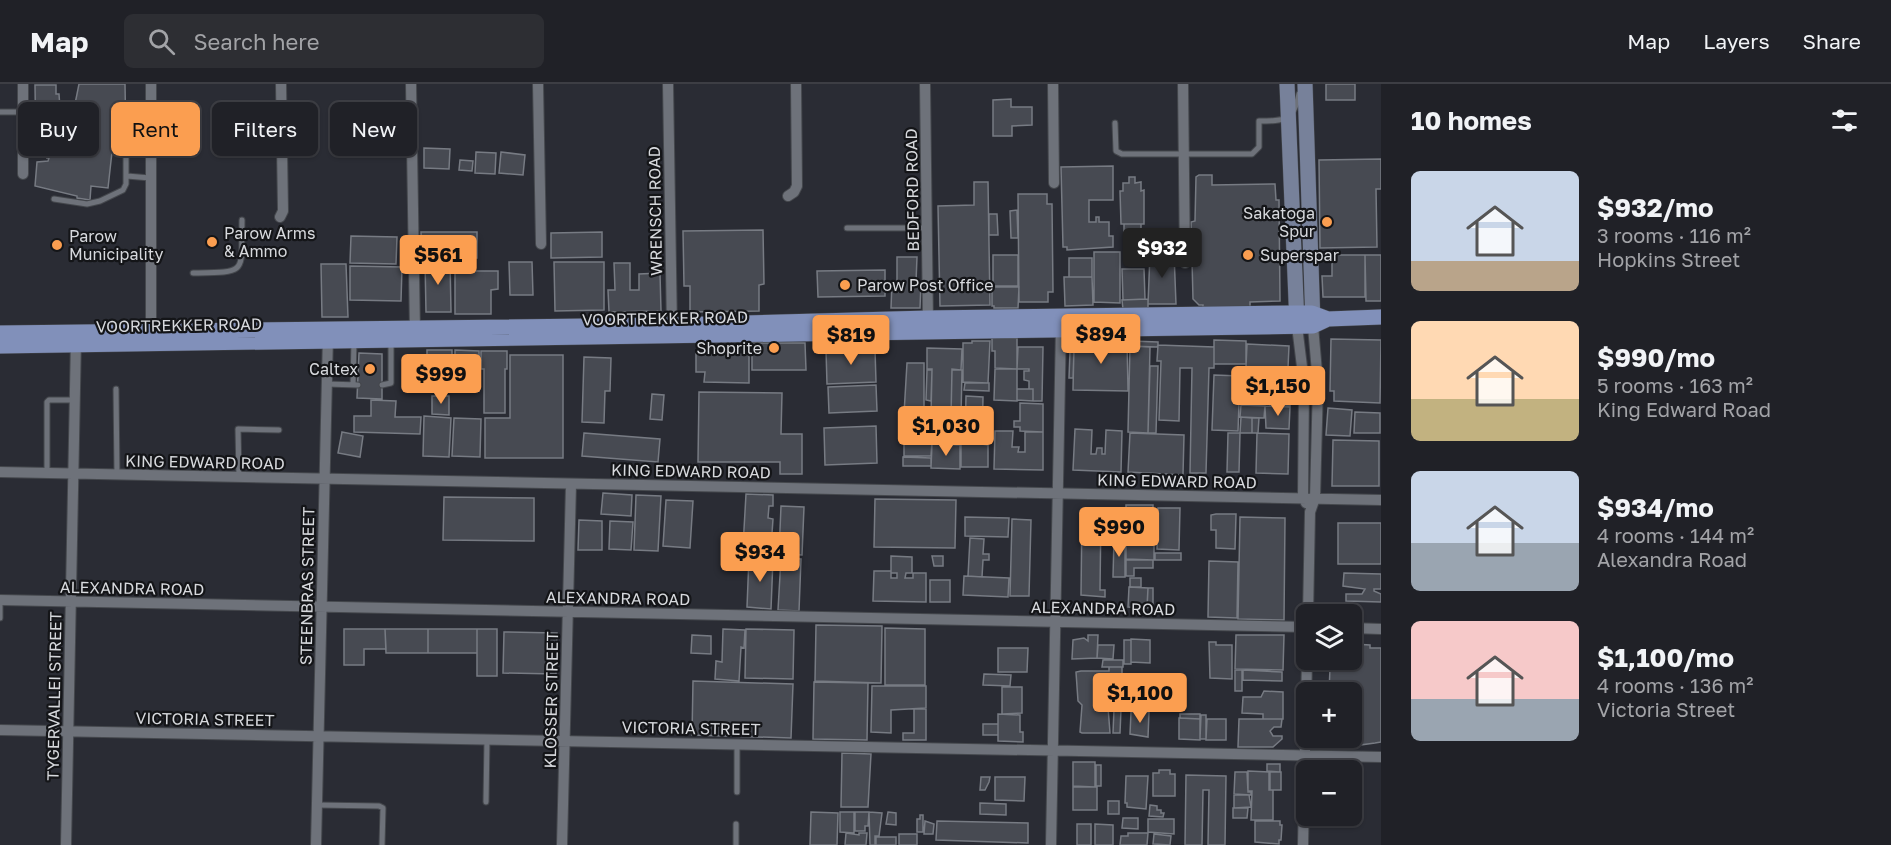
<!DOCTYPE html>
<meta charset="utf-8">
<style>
:root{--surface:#202127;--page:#2d2e33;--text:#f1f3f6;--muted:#a2a3a7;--line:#3d3e44;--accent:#fb9e50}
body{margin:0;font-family:"Golos Text",sans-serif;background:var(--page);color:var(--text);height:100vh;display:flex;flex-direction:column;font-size:22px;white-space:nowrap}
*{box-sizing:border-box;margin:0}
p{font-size:20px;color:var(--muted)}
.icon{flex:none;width:33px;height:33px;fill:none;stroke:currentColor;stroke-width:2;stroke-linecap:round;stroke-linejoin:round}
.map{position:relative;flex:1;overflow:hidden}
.side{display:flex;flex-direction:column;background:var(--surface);width:510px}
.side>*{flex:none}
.hud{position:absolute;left:18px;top:18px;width:570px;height:54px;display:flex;gap:12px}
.buttons{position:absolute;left:1296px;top:520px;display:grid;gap:12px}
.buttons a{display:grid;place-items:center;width:66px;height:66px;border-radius:9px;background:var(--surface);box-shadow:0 2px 4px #0004,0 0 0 2px var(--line);font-size:30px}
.price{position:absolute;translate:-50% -51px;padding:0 14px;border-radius:6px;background:var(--accent);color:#111;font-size:20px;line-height:39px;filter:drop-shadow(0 2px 3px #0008)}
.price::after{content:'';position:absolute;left:50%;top:36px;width:18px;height:14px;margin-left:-9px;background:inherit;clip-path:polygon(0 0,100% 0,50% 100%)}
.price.on{background:#222;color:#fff}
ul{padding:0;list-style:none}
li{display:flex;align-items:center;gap:18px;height:150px;padding:0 30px}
li span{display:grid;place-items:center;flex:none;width:168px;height:120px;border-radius:9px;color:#555}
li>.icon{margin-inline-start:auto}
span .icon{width:72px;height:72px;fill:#fffc;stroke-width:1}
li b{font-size:26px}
h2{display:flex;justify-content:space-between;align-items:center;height:72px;padding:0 30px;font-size:26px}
.chip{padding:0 21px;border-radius:9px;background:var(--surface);box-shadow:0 2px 4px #0004,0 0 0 2px var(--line);font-size:21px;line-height:54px}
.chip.on{background:var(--accent);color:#111}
header{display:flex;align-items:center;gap:36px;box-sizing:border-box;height:84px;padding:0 30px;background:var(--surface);border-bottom:2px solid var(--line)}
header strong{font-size:28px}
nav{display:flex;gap:33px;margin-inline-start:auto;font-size:21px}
.search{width:420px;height:54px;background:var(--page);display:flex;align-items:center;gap:15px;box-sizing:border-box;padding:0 21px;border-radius:9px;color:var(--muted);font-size:22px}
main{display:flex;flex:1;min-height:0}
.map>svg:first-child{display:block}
.building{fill:#474a52;stroke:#777b83;stroke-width:1.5}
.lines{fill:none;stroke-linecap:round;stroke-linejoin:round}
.lane-casing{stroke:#45484d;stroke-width:7}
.street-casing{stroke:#45484d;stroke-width:12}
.secondary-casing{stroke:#45484d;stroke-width:16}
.primary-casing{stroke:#45484d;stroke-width:16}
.lane{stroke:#6e727a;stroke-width:5}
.street{stroke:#6e727a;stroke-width:10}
.secondary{stroke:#77819a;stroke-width:15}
.primary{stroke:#8190ba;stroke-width:15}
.poi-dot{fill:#fb9e50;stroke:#141518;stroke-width:2}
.labels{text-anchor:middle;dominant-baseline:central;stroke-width:4.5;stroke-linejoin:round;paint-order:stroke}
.street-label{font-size:16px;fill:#d7d9dd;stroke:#141518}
.poi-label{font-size:16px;fill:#d7d9dd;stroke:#141518;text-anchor:start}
</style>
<header>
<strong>Map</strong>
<div class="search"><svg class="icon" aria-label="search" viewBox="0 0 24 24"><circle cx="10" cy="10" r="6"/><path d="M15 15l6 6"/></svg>Search here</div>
<nav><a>Map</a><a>Layers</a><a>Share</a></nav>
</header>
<main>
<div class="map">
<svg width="1381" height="761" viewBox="0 0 1381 761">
<rect width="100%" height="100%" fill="#2a2c34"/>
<path class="building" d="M79,0H125L126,59H113L108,104L91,102L90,116L77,114V112L35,102L37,78L48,77L49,74H47L48,69H36L35,1H56V10H59L60,25H54V28L73,30Z
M1326,0H1355V16H1326Z
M1011,15V23H1032V41L1012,42V52H993V16Z
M424,64L450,65L449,85L424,84Z
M476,68L496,69L495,90L475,89Z
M501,68L525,71L523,91L499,89Z
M1381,75V105H1376L1377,163L1320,164L1319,76Z
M460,76L473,77L472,87L459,86Z
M1113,82V116H1089V138H1096V133H1099V138H1109V152H1113V163L1067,166V163H1063L1061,83Z
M1199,91H1212V101L1275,100L1276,116H1279L1280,217L1250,218V223L1203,225V221H1199L1193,215L1191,138L1195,137L1196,93Z
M1129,93H1135V99L1141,98V107L1144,106V140H1121L1120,107H1123V99H1129Z
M974,98H988L990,221L940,222L938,122L974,121Z
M1018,110H1047V120H1052L1053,208H1048V218H1019Z
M1017,126L1018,154H1011L1010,127Z
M989,130H997L998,151H989Z
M1124,140H1141V147H1146V155L1124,156Z
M763,146L764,200L759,201V227L690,228V202H684L683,147Z
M421,148H477V174H422Z
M602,148V173L551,174V149Z
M351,152L397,153L396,180L350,179Z
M1094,168H1120V219L1094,218Z
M1174,169L1176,220H1148L1150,170Z
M993,171H1018V202H993Z
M1332,171H1365V213H1323L1322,192H1332Z
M1365,171H1381V217H1366Z
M897,173H917L916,198H921L920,224H891L892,198H897Z
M1069,174H1092V193H1069Z
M450,176L451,228H426L425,177Z
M509,178H532L533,211H510Z
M554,178H604V226L555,227Z
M614,179H630V206H639V190L660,189L661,227L609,228L608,206H615Z
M321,180H346L348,233H322Z
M350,182L402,183L401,217L350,216Z
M1122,185H1144L1145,215L1123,216Z
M885,186V212L818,213L817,187Z
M455,187H498V205L491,206V230H455Z
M1064,193H1092L1093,221L1065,222Z
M992,203H1019L1018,224H994V222H992Z
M1148,215V224L1123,225L1122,216Z
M992,253L1017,254V285L995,284V267H992Z
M1127,255L1128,307L1073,306L1074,261L1076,258L1079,256Z
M1331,255L1381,256L1380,319L1334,317V307H1330Z
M1214,256L1246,257V280H1214Z
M972,257H990L988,299L963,298V259H972Z
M1130,257L1158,258V261L1157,263L1130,262Z
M752,259H805L806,286H752Z
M1247,260L1289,262L1288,284L1246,283Z
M1158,261L1214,263V284H1209L1206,389H1190L1192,284H1180L1179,337L1159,336L1161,277H1157Z
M1130,262L1150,263L1148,349L1128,348Z
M1018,263H1043L1042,317H1033V305H1029V297L1024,296V287H1029V285H1017Z
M927,264L962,265L961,286L952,285L951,333L931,332L932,285H927Z
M875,265L876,298L827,300L826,266Z
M427,266H452V307H443V292H427Z
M455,266L479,267V307H455Z
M481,267H507V285H505V329H484V285H481Z
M1070,267H1074L1073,294H1069Z
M359,269L382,270V315L357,314Z
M696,270H749V299L704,298L705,288H696Z
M510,271H563V374H485V334H510Z
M584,273L611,274L610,307H605L604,339L582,338Z
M907,279H924V330H904Z
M1150,282H1158L1156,349H1148Z
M1246,283L1256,284V293H1246Z
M1257,284H1272V293H1256Z
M1277,284L1289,285L1288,294H1277Z
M995,285H1017V317L994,316Z
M927,286H932L931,317L926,316Z
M952,286H962L961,333L951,332Z
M1214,291L1240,292L1238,347L1212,346Z
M1271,294L1291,295L1290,322H1270Z
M1246,295L1266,296V320H1246Z
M965,299H989V307L964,306Z
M876,301L877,327L829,329L828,303Z
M1017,305H1033V317L1017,316Z
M699,308L782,309L781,350H802V390H780V378H698Z
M652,310L664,311L662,336L650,335Z
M432,312H449V331L432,330Z
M966,312L983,313L982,360L988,361V383H961V359H965Z
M371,316L396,317L395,333H421L420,350L354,348V332H371Z
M1020,319L1043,320V348L1020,347V343H1014V337H1020Z
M1241,321L1265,322L1264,334L1240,333Z
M1265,322L1290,323L1289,345L1266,344Z
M1328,324L1352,326L1350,352L1326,351Z
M1355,328L1380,329V349H1354Z
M904,331H924V343H933L931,372H904Z
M424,332L451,334L449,373L423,372Z
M1241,333L1252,334V349H1240Z
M454,334L481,335L480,373L452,372Z
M1252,334H1259L1258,349H1252Z
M939,336H954V359H938Z
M876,342L877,379L825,381L824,344Z
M1075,345L1092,346L1091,370H1096L1097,364H1102V370H1105L1106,346L1122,347L1121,388L1073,386Z
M995,347H1013L1012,363H1019L1018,368H1025V348H1043V386L994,385Z
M342,348L363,352L360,373L338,369Z
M584,349L660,355L658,378L582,372Z
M1130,349L1184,351L1183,391L1128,388Z
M1228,349H1240L1239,388H1227Z
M1257,349L1289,350L1288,390L1256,389Z
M1333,356L1379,357V402H1332Z
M932,360L960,361V385L931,384Z
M903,373L931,374V382H903Z
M603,409L632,411L631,432L601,430Z
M746,410L773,411V422H769L768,434L773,435L771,464L743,463Z
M636,411L661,412L658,467L634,466Z
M444,413L534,414V457L443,456Z
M875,415L956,416L955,464L874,463Z
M666,416L693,417L690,464L663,462Z
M1126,421H1153V456H1126Z
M781,422L804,423L802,471L779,470Z
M1158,424H1180L1179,466L1157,465Z
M1082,428H1101L1100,506H1105V513L1081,511Z
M1103,428H1119V448H1101Z
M1216,430H1236L1235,465L1216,464V446H1211V431Z
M965,433L1009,434L1008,453L965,452Z
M1240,433L1285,434L1284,536L1238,535Z
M1012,435L1031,436L1029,512H1010Z
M579,436L602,437V466H578Z
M610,437L633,438L631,466L609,465Z
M1338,439H1381V480H1338Z
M970,454L984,455L983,470H989V476H983L982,493L968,492Z
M1114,455H1125V493H1113Z
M1126,457L1154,458V476L1126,475Z
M1155,469H1181V476H1155Z
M891,472L912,473V489H906L905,494H913V489H926V518L873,517L874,487H891V494H897V489H891Z
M932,472H943V482H934Z
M749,473L773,475L771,525L747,523Z
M781,474L801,475L799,527L778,526Z
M1126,476H1153V484H1134V492H1126Z
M1209,477L1238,478L1237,534L1208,533Z
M1344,489L1381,490V505H1374V507L1381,510V518L1346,517V510H1362L1365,505L1343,502Z
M964,492L1009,494L1008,513L963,511Z
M1130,494H1141V503H1130Z
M930,496H950V518H930Z
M1129,503L1148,504L1147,524L1128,523Z
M1148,504H1153V524L1147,523Z
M816,541L882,542L881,599L815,597Z
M885,544L925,545V601H885Z
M344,545H385L386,565H364V581H344Z
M385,545H428V569H386Z
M428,545H477V569H428Z
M477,545H497V592H477Z
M723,545L745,546L744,564L741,563L739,597L715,595L716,577L722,578Z
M746,545L794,546L793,595L745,594Z
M504,548L557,549L556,590L503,589Z
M692,551L711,552V570L691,569Z
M1088,551H1098L1097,574L1072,575L1073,556L1084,554L1088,557Z
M1236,551H1284L1283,586L1235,585Z
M1131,555L1150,556V579L1131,578Z
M1124,556H1131V580H1124Z
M1209,558H1216V561H1232V595L1210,594Z
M1352,560L1370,561V564H1381V658L1375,659L1360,661L1362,654L1352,653V609H1329L1330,584L1328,576H1352Z
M1098,561H1114L1113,575L1097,574Z
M998,564H1028L1027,588H998Z
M1103,576H1123V583H1102Z
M1109,583H1122V616H1113V619L1108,623L1110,649H1082L1080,648L1082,621L1078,617L1076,588L1081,587H1109Z
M1235,586H1242V607H1235Z
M1243,586L1282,588V597L1243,596Z
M984,590L1011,591L1010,602L983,601Z
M693,597L793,600L791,654L692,651Z
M814,598L868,599L867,656L813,655Z
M872,602H926V624L891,626V649L871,648Z
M1002,603H1022V629L1002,630Z
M1264,607L1283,608V635H1263V630L1242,629L1243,613H1261Z
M1131,613H1139V624H1131Z
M914,625H926V656H903V649H914Z
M1114,625H1121L1120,649H1113Z
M1131,628H1149L1148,653L1130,650Z
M998,630L1020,631V648H1023V658L998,657Z
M1180,630H1200V635L1180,634Z
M1201,631H1206V655H1200Z
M1179,634L1200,635V656L1179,655Z
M1226,635V656H1206L1207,635Z
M1239,635H1282L1281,643H1274L1270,647L1273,652H1282V655L1273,663H1238Z
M983,640H998V651H983Z
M842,669L871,670L868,723H841Z
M1073,678H1095V703L1073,702Z
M1267,680H1280V688L1267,687Z
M1096,681H1101V702H1096Z
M1159,686H1170V690H1175V712H1153V689H1159Z
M1248,687L1269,688V706H1273V736H1251L1252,707H1248Z
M1235,688H1247L1248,708H1251V711L1234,710Z
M1270,688H1281V706H1270Z
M1186,691L1226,692L1225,761H1208L1209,706H1203L1202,761H1185Z
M1126,692H1148L1146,725L1127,723V719H1125Z
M981,693H990L989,698L985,706H980Z
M995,693H1025L1024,717L995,716Z
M1073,703H1097V726H1073Z
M1234,711H1249L1251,723L1234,724Z
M1108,717H1119V730H1108Z
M980,719L1006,720V731L980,730Z
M1150,721L1157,722V726H1161V729H1164L1163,733L1149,732Z
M1233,724H1248L1247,734H1233Z
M811,728L838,729L837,761H810Z
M840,728H854V749L840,748Z
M855,728H869L868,742H865V747H855Z
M869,728L882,729L879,752H875V761H870Z
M888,728L896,729V741L886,740Z
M920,731H923V748H917V735H920Z
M1123,734H1138V745L1122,744Z
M1148,735H1174V750L1148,748Z
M925,737L934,740L933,750H924Z
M937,737L1028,739V759L936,756Z
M1255,737H1280V741H1282L1281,756H1279V760L1255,758Z
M1077,740H1091V761H1077Z
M1095,740L1113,741V761H1095Z
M846,749L859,751V749H867L866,761H845Z
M1128,749H1148L1147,761H1120L1121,752H1128Z
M899,750H917V761H899Z
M1154,750L1171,752L1170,761L1153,760Z
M876,753H896V761H876Z"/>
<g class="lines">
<g class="lane-casing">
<path id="lane" d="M0,28H22
M1115,39L1116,67L1122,70H1252L1259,63V37C1284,37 1294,37 1299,10
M127,92L150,94
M54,115L87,120L100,117L123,106L126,100V66
M847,144H926
M193,189C249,188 241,190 242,136
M327,300L358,301
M353,301L354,257
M382,301L391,299V257
M116,305L117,391
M47,389V318L49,316H75
M239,393L238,345L279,346
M0,534V516
M737,708V660
M486,718L487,655
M317,721L379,722L383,724L382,761
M736,761V740"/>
</g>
<g class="street-casing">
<path id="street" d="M23,0V90
M151,0V252
M411,0L415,249
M538,0L541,160
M668,0L672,246
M925,0L928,240
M1053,0L1054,99
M1183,0L1185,179
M788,112L794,108L797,102L796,0
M280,133L283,127L281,0
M1297,242L1304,299L1303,413L1306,419
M0,388L1381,416
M0,516L1306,543
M1308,531L1310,428L1315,414L1318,300L1313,242
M1352,544L1381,545
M0,646L1381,673
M66,761L76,254
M316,761L328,251
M562,761L571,400
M1051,761L1061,242
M1303,761L1307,576"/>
</g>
<g class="secondary-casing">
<path id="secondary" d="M1287,0L1297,240
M1305,0L1313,240"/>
</g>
<g class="primary-casing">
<path id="primary" d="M0,249L672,241L929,234L1296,229H1312L1328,235L1381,233
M0,262L1313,242L1328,235"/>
</g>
<use href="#lane" class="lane"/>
<use href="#street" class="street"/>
<use href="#secondary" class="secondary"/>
<use href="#primary" class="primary"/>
</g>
<g class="poi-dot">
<circle cx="1327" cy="138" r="6"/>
<circle cx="212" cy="158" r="6"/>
<circle cx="57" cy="161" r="6"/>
<circle cx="1248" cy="171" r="6"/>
<circle cx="845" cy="201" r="6"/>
<circle cx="774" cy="264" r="6"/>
<circle cx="370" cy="285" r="6"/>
</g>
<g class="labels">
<g class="street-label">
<text transform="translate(912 106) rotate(-91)">BEDFORD ROAD</text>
<text transform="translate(655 127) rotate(-91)">WRENSCH ROAD</text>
<text transform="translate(665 234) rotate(-1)">VOORTREKKER ROAD</text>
<text transform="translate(179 241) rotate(-1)">VOORTREKKER ROAD</text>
<text transform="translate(205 378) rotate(1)">KING EDWARD ROAD</text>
<text transform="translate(691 387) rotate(1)">KING EDWARD ROAD</text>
<text transform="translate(1177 397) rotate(1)">KING EDWARD ROAD</text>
<text transform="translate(307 502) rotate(-89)">STEENBRAS STREET</text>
<text transform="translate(132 504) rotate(1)">ALEXANDRA ROAD</text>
<text transform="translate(618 514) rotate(1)">ALEXANDRA ROAD</text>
<text transform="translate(1103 524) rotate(1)">ALEXANDRA ROAD</text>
<text transform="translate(54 612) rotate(-89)">TYGERVALLEI STREET</text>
<text transform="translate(551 616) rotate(-89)">KLOSSER STREET</text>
<text transform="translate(205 635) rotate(1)">VICTORIA STREET</text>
<text transform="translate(691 644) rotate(1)">VICTORIA STREET</text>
</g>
<g class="poi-label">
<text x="1315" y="129" text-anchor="end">Sakatoga<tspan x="1315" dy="18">Spur</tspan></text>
<text x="224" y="149">Parow Arms<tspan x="224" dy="18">&amp; Ammo</tspan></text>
<text x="69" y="152">Parow<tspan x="69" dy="18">Municipality</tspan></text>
<text x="1260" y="171">Superspar</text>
<text x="857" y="201">Parow Post Office</text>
<text x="762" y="264" text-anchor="end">Shoprite</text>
<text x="358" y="285" text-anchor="end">Caltex</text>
</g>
</g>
</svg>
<div class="buttons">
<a><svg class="icon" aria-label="layers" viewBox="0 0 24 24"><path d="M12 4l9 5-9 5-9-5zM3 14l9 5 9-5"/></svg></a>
<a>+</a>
<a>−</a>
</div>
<b class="price on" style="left:1162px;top:195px">$932</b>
<b class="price" style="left:438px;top:202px">$561</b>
<b class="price" style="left:1101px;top:281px">$894</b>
<b class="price" style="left:851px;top:282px">$819</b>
<b class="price" style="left:441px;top:321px">$999</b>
<b class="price" style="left:1278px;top:333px">$1,150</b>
<b class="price" style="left:946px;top:373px">$1,030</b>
<b class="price" style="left:1119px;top:474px">$990</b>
<b class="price" style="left:760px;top:499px">$934</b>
<b class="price" style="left:1140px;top:640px">$1,100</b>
<div class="hud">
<a class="chip">Buy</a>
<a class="chip on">Rent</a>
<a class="chip">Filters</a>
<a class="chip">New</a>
</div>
</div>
<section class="side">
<h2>10 homes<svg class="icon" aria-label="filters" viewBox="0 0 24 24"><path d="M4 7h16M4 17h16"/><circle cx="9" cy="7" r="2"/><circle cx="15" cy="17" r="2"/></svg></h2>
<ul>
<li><span style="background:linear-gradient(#c9d6e8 75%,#b9a48a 0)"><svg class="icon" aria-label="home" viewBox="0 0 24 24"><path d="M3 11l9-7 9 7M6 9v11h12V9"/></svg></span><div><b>$932/mo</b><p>3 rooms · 116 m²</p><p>Hopkins Street</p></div></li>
<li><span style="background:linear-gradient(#ffd9b3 65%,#c2b280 0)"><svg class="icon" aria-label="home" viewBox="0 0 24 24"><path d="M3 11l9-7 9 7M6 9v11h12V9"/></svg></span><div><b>$990/mo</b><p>5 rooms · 163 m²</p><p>King Edward Road</p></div></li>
<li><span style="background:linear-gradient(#c9d6e8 60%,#9aa5b1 0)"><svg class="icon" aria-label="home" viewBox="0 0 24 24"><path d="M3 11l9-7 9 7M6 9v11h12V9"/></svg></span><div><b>$934/mo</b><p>4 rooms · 144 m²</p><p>Alexandra Road</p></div></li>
<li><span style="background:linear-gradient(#f6c9c9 65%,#9aa5b1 0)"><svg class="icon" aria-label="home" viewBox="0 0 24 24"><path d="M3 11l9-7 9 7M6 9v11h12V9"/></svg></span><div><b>$1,100/mo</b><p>4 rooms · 136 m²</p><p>Victoria Street</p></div></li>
</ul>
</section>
</main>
